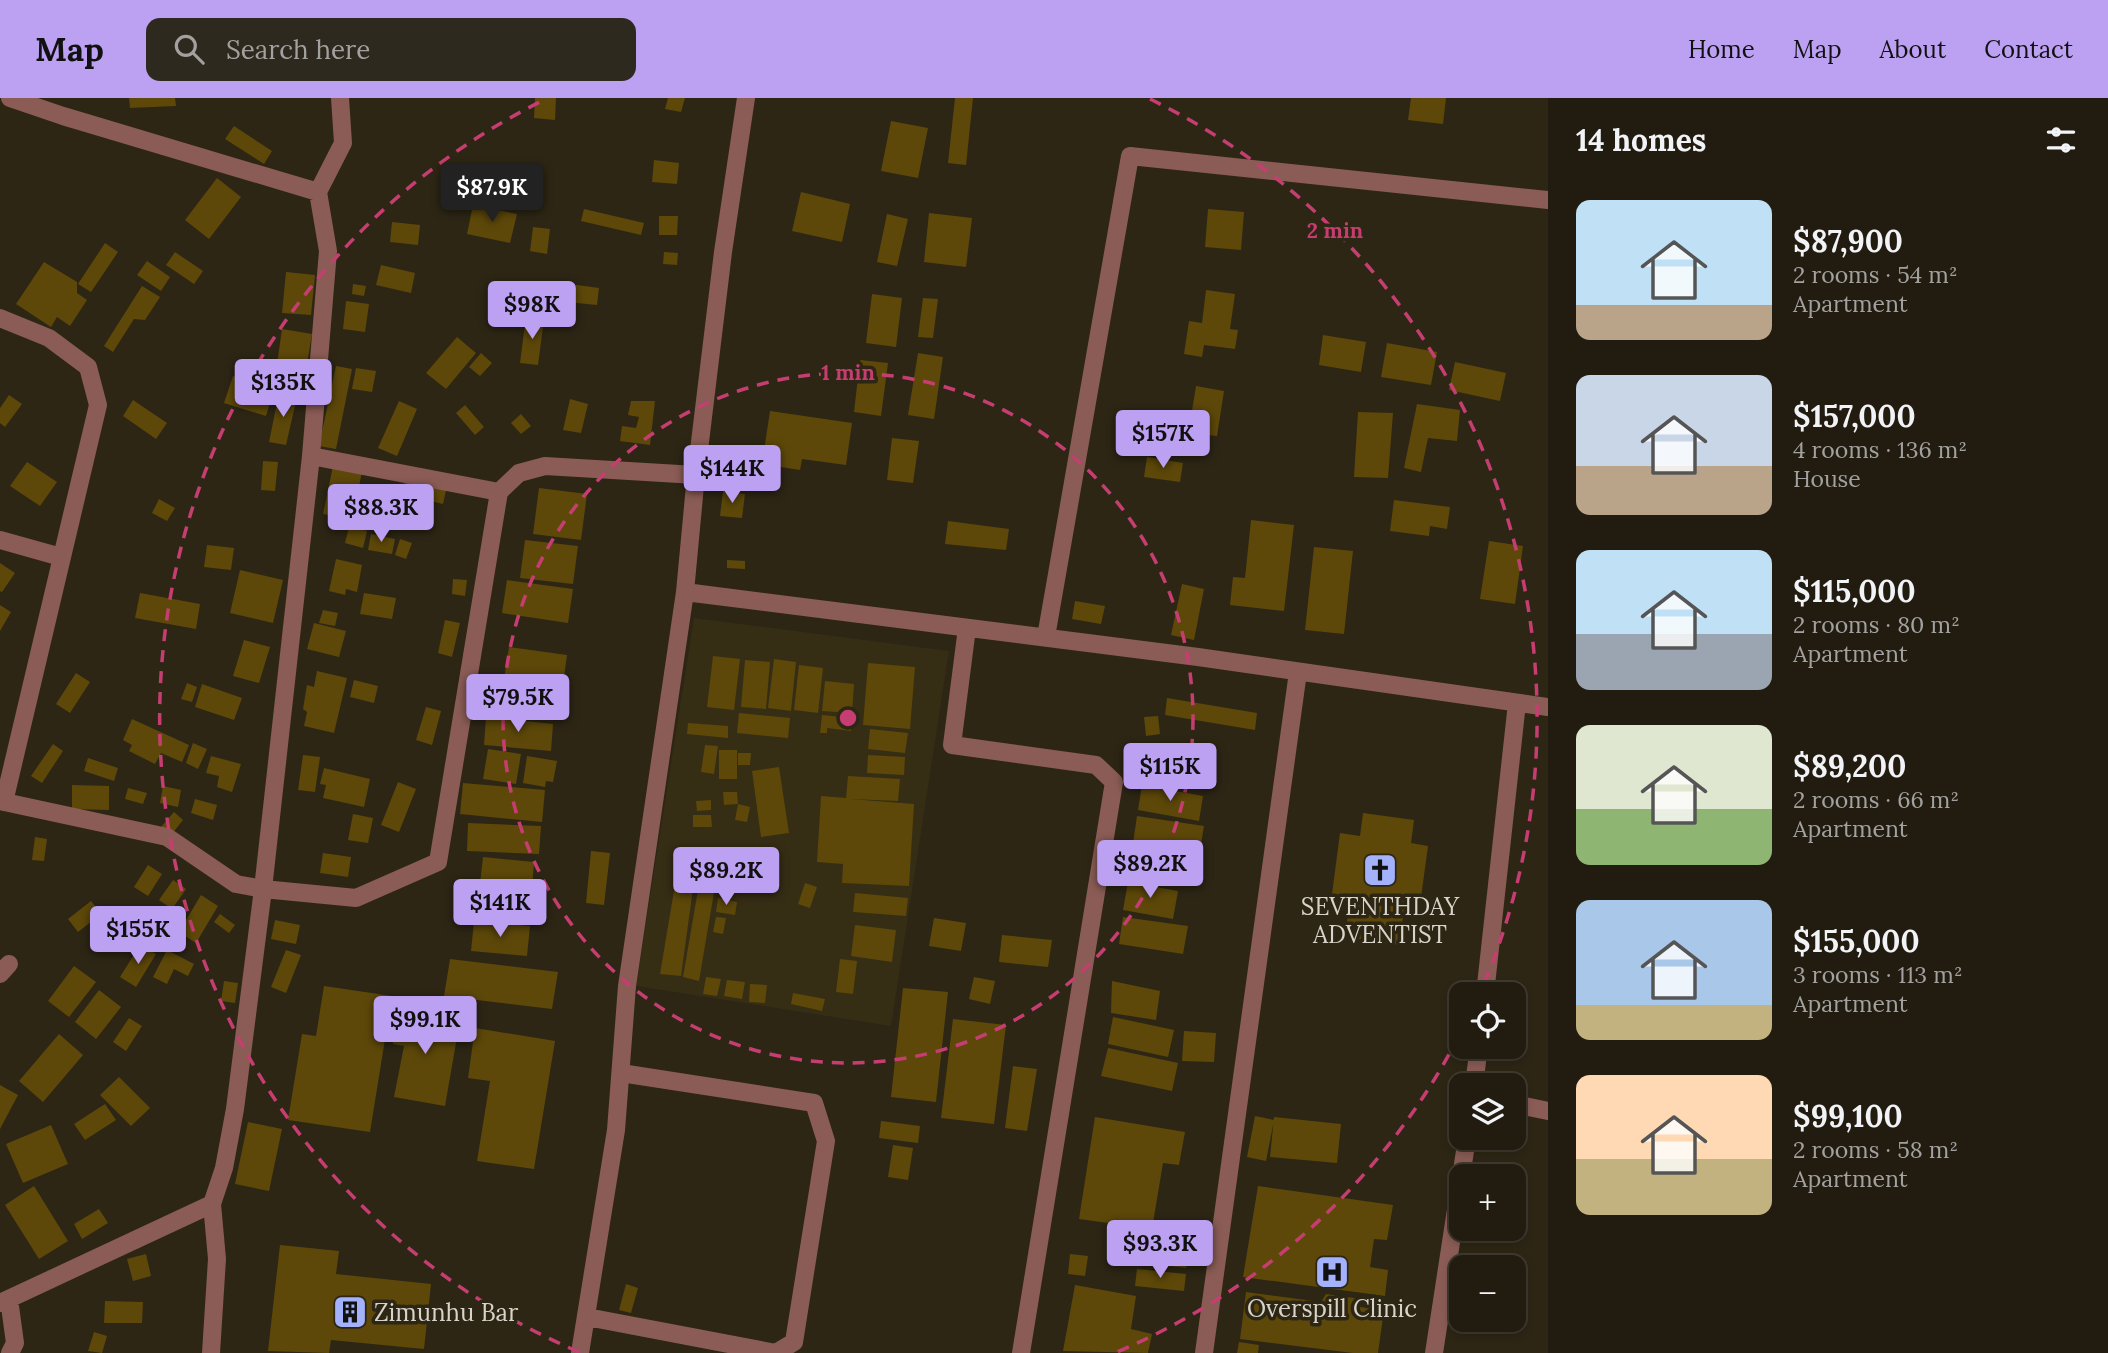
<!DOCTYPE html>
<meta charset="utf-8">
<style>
:root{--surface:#221c10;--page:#2e291e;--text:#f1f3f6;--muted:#a2a19f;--line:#3f3a30;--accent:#bca0f2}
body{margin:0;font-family:Lora,serif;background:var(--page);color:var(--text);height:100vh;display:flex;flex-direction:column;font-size:26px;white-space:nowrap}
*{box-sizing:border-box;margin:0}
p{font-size:23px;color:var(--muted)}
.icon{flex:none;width:38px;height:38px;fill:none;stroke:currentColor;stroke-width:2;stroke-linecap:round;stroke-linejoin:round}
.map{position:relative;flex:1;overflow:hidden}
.drawer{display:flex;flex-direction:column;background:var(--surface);width:560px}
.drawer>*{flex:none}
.tools{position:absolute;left:1449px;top:884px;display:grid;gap:14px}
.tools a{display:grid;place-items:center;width:77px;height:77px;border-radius:14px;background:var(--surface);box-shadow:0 4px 10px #0003,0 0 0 2px var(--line);font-size:35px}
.price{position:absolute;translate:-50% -60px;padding:0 16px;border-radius:7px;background:var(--accent);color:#111;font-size:23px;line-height:46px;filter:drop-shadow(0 2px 4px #0008)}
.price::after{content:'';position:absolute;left:50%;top:42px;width:21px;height:16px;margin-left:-10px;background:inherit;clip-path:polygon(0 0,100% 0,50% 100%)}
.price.active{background:#222;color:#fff}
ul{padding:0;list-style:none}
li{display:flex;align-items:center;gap:21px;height:175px;padding:0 28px}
li span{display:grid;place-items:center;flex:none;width:196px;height:140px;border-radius:14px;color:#555}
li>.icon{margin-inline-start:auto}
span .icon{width:84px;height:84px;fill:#fffc;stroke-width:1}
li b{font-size:30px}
h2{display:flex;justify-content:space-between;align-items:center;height:84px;padding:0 28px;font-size:30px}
header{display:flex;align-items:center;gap:42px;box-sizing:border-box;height:98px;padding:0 35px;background:var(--accent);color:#111}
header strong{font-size:33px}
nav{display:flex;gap:38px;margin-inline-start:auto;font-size:24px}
.search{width:490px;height:63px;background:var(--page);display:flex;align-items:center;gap:18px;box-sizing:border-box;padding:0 24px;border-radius:14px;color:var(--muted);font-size:26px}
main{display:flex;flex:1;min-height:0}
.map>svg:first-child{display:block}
.built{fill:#362d15}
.building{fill:#5d4809}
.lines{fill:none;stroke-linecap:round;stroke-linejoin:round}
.minor{stroke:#8a5c55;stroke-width:18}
.ring{fill:none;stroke:#c63e71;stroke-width:3.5;stroke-dasharray:12 9}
.labels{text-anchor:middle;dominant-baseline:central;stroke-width:7;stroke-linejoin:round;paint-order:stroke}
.poi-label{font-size:24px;fill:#d8d4c9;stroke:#2d2615}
.centre{fill:#c63e71;stroke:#2d2615;stroke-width:3.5}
.ring-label{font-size:21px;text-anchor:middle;font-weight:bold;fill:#c63e71;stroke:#2d2615;stroke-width:7;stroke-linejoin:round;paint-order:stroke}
</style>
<header>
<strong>Map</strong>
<div class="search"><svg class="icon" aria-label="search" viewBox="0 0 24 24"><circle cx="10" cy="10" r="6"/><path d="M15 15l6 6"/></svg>Search here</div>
<nav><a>Home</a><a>Map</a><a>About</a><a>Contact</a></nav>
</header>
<main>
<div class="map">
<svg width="1548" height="1255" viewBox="0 0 1548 1255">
<rect width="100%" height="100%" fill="#2d2615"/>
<path class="built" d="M694,520L949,553L891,928L636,888Z"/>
<path class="building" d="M129,0H175L176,8L130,10Z
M535,0H556L555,22L534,20Z
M668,0H685L681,14L665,11Z
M955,0H973L966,67L948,65Z
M1411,0H1446L1443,26L1408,22Z
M891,23L928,30L918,80L881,73Z
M234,28L272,53L264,66L225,41Z
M654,62L679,65L677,86L652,84Z
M488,67L526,73L522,103L484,98Z
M217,80L241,99L209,141L185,122Z
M801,94L850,106L842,144L792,133Z
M473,107L517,116L510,145L467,136Z
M584,111L644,125L641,137L581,123Z
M1208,111L1244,114L1241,152L1205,149Z
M929,115L972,120L966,169L924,164Z
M887,116L908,121L897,168L877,164Z
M659,118H678L677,137H659Z
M392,124L420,127L418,147L390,144Z
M533,129L550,131L547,156L530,153Z
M105,145L118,154L91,194L78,186Z
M175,154L203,173L194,186L166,167Z
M664,154L678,155L677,167L663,166Z
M147,163L170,179L161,193L137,177Z
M44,164L77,184V195L87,202L70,228L57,219L51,229L16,206Z
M381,167L415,175L411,195L376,187Z
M286,174L315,177L311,217L282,215Z
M353,186L366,188L364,198L352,196Z
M570,186L599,190L597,207L567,204Z
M142,188L160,199L145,222L134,221L113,254L104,248Z
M1206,192L1235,196L1230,231L1238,232L1235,251L1204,247L1202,259L1184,256L1189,223L1202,225Z
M872,196L902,200L896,249L866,245Z
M923,200L938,201L933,240L918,239Z
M346,203L369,206L365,234L343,231Z
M526,218L544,221L538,267L520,265Z
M282,231L312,236L304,284L275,280Z
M1323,237L1366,244L1361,274L1319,267Z
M457,239L476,255L446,291L426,275Z
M1387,245L1437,254L1431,287L1381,279Z
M481,255L492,265L480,278L469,269Z
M918,255L943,259L934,321L908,317Z
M860,262L888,265L881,318L854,314Z
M1455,264L1506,275L1500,303L1449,292Z
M336,268L352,271L336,351L319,348Z
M356,270L376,273L372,294L352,291Z
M233,278L274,291L266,318L224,305Z
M1196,288L1224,293L1217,338L1208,337L1206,353L1186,350Z
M279,295L297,299L286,347L269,344Z
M9,297L22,306L5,329L0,325V310Z
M570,301L588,306L581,335L563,332Z
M133,302L167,325L156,341L123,318Z
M399,303L417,311L397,358L378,350Z
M631,303H655L650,347L620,343L622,328L636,330L639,319L628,317Z
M1417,306L1460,312L1457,343L1428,340L1421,374L1404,370Z
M465,307L484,329L475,337L456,315Z
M770,313L852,325L846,367L802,361L800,372L762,366Z
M1358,314L1393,315L1388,380L1354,379Z
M521,316L531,328L521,336L511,325Z
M892,340L919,343L913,385L887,382Z
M1147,359L1183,365L1180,384L1144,379Z
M263,363L278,364L275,393L261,392Z
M27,364L57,384L40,408L10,388Z
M333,368L362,373L353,421L323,416Z
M405,383L446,392L443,406L402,396Z
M539,390L587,396L581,442L533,436Z
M723,393L745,396L742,420L720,418Z
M159,401L175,410L167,423L152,415Z
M1394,402L1450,409L1447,431L1430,428L1429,438L1390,433Z
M1251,422L1294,427L1284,513L1230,507L1233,479L1245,480Z
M948,423L1009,431L1006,452L945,446Z
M349,429L367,433L363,450L345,445Z
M371,436L395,441L392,456L368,452Z
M400,441L412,445L406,461L395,457Z
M525,442L578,448L573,486L520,480Z
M1489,443L1523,448L1515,506L1480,501Z
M207,447L234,450L231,472L204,469Z
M1314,449L1353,453L1344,536L1305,532Z
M336,461L362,467L357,494L346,491L345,497L329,493Z
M727,462L745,463V471L727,470Z
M0,465L15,475L2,494L0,493Z
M240,472L283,482L273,525L230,515Z
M453,481L467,482L465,498L452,496Z
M507,482L573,491L568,525L502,515Z
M1182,486L1204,491L1194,542L1171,537Z
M140,495L200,506L196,531L135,520Z
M364,495L396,500L392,521L360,516Z
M1075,503L1105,508L1101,526L1072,521Z
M0,507L11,514L0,533Z
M323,512L338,515L335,528L319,525Z
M445,522L460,525L452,559L438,555Z
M314,525L346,533L339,559L307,551Z
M244,542L270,549L259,585L233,578Z
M509,549L567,557L558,622L508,615L510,603L480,599L483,578L504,581Z
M713,558L740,561L734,612L707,609Z
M774,561L796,564L791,613L768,610Z
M745,562L770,564L766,611L741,609Z
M868,565L915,569L910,631L863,627Z
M799,567L823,570L818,615L794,612Z
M317,573L347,580L334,635L304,628L307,614L303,611L307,587L314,589Z
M76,575L90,584L70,615L56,606Z
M354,582L378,588L374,605L350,599Z
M825,583L854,586L852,615L822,613Z
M187,585L197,589L192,604L181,601Z
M202,586L242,600L234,622L195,609Z
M1167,600L1257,615L1255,632L1165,617Z
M426,609L441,613L432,647L416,642Z
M739,615L790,620L788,640L737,635Z
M822,617L852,620L851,633L827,630V635H820Z
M1158,618L1160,636L1146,638L1144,619Z
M486,619L553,626L551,653L484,647Z
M132,621L189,647L182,664L161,655L155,666L129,653L132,647L123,642Z
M688,625L728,628V640L687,636Z
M870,631L908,635L905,655L868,651Z
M193,645L207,651L198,671L186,665Z
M53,646L63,653L42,685L31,678Z
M705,647L718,648L714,676L701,674Z
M488,651L521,656L516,686L483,681Z
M719,652H737V681H719Z
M738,655H751L750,667H738Z
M303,657L320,659L315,694L298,692Z
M868,657L905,659L904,677L867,675Z
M1141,657L1205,662L1203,690L1139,685Z
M211,658L241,666L232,694L217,689L219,678L206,675Z
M527,658L557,663L553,684L546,683L545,689L523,685Z
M88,660L118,670L114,683L84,673Z
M779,669L789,735L761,739L752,673Z
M324,670L370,681L364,709L323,700L326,687L320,686Z
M848,678L900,681L898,703L850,701L914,706L909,788L842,785L843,766L817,764L821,698L846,700Z
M398,684L416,691L399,734L381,727Z
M463,685L545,692L542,724L460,716Z
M72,687L109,688V712L72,711Z
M1142,687L1203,698L1199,723L1138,712Z
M163,688L181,692L178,709L160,705Z
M128,690L147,695L143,706L125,701Z
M723,694H737L738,706L724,707Z
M195,701L217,707L213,722L191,715Z
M711,702V712L697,713L696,703Z
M738,706L750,709L747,724L735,722Z
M174,714L183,722L171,737L161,729Z
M1363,715L1414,722L1411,745L1428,748L1420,807L1405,805L1399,847L1345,839L1350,799L1332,796L1340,735L1360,738Z
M353,716L373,720L368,745L348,742Z
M693,717H711L712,729H693Z
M1137,718L1204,728L1195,782L1129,772Z
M468,725L541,728L539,756L467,753Z
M35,739L47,741L44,763L32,762Z
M681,751L698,754L681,878L660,876Z
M591,753L610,755L604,807L586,805Z
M323,755L351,759L348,779L320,775Z
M726,756L745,760L742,777L723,773Z
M704,757L720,759L699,883L683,879Z
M483,759L534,764L532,791L480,786Z
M148,767L162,776L148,798L134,789Z
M173,782L186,791L172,811L159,802Z
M1128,784L1178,793L1173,821L1123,812Z
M805,785L817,789L810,810L798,806Z
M480,791L530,795L527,823L477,820Z
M855,795L908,800L906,818L853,814Z
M201,797L218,808L196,845L179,834Z
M718,800L737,804L735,817L716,814Z
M91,803L101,816L78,834L68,821Z
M220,816L235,827L229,835L214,824Z
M716,819L726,820L723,836L713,834Z
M1123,819L1188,828L1183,856L1119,846Z
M934,820L966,825L961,853L929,848Z
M275,822L300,827L296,846L271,841Z
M474,823L530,828L527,858L471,853Z
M855,827L896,832L892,864L851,858Z
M1002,837L1052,842L1048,869L999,864Z
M140,847L156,856L136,889L120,879Z
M167,852L194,866L188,878L174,871L167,886L153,879Z
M286,852L301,857L286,895L271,889Z
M450,861L558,874L552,911L444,898Z
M840,861L857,863L853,896L836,894Z
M74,868L96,884L69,919L48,903Z
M706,879L721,881L717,898L703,896Z
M974,879L995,883L990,906L969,901Z
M727,882L745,884L742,901L724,898Z
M224,883L238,885L235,905L221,903Z
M1112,883L1160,893L1156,922L1111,915Z
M750,886L767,887L765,905L749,904Z
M324,888L392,898L370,1034L288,1022L302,936L316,938Z
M903,890L948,894L936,1004L891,999Z
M99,892L121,909L96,941L75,924Z
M793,895L825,901L822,913L791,906Z
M399,912L460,922L445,1008L394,999L404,948L393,946Z
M1113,919L1174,932L1168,959L1108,946Z
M129,920L142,928L126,953L113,944Z
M953,921L1006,927L994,1026L941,1020Z
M475,930L555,943L534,1071L477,1063L490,983L468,980Z
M1184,933L1216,935L1214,964L1182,963Z
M59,936L83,957L43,1004L19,983Z
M1108,950L1178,965L1172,993L1101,978Z
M1013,968L1037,971L1027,1033L1005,1030Z
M119,979L150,1010L131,1028L100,997Z
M0,987L18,997L0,1031Z
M105,1006L116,1022L85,1042L74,1026Z
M1255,1018L1274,1022L1266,1063L1247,1059Z
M1095,1019L1185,1034L1179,1067L1163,1065L1152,1131L1079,1121Z
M1274,1019L1341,1026L1337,1065L1270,1059Z
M881,1023L920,1028L918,1045L879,1040Z
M248,1024L282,1031L269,1093L235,1086Z
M51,1027L68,1066L23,1085L6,1046Z
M893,1047L913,1050L908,1082L888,1079Z
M34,1088L68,1143L39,1161L5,1107Z
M1258,1088L1393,1107L1387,1142L1374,1141L1370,1169L1388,1172L1385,1198L1243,1179Z
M99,1111L108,1125L82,1141L74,1126Z
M1476,1130H1513L1512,1141L1476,1136Z
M1160,1138L1190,1139V1149L1159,1148Z
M280,1147L339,1153L336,1176L431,1186L424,1251L331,1242L329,1255L268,1253Z
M1144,1152L1188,1157L1186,1170L1143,1165Z
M146,1156L151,1178L133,1183L127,1161Z
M1070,1156L1088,1158L1085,1178L1068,1176Z
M1137,1171L1186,1176L1184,1193L1135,1188Z
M626,1186L638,1190L631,1215L619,1212Z
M1075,1187L1136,1198L1131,1231L1152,1236L1148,1255L1063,1253Z
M1246,1194L1321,1204L1326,1196L1361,1201L1360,1209L1384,1212L1378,1255H1353L1240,1241Z
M105,1203L143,1204L142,1225H104Z
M94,1234L107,1238L102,1255L88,1253Z
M1239,1244L1259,1247L1258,1255H1237Z"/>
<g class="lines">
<path class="minor" d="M10,0L63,18L318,94
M0,220L49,240L88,269L98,307L4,704
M311,358L499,394
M0,442L61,459
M685,494L1198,559L1548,609
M967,530L952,647L1096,667L1114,684L1021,1255
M1046,539L1130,58L1548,102
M0,703L167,739L236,786L263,791L356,800L438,764L499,394L519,375L545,368L696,377
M0,876L9,866
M1485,896L1517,605
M1474,987L1479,948
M1514,1006L1548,1013
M9,1201L15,1245L10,1255
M0,1205L212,1106
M587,1219L776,1255L794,1244L826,1043L814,1005L621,975
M211,1255L217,1161L212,1106L224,1070L235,1011L263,791L311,358L328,153L318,94L343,45L340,0
M580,1255L616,1032L627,888L685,494L696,377L723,154L746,0
M1204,1255L1298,574
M1434,1255L1467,1040"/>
</g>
<g class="ring">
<circle cx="848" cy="620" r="345"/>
<path d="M1459 938A689 689 0 0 1 1117 1254M579 1254A689 689 0 0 1 546 1M1150 1A689 689 0 0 1 1480 895"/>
</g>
<defs>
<g id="church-square" transform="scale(1.75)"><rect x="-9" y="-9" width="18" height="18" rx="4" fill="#a4b2fc" stroke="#2d2615"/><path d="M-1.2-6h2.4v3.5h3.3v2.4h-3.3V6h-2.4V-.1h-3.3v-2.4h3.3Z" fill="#111"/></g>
<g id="hospital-square" transform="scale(1.75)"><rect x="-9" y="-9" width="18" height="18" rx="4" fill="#a4b2fc" stroke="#2d2615"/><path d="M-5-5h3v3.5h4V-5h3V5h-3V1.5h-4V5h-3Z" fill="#111"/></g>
<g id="building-square" transform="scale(1.75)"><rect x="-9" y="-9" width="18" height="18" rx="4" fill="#a4b2fc" stroke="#2d2615"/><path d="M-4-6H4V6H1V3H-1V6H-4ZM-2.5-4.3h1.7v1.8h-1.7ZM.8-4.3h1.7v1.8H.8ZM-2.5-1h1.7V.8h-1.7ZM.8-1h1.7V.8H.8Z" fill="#111"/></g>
</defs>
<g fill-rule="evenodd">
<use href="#church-square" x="1380" y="772"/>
<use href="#hospital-square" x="1332" y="1174"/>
<use href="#building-square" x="350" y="1214"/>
</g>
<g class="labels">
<g class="poi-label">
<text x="1380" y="808">SEVENTHDAY<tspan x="1380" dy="28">ADVENTIST</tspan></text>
<text x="1332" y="1210">Overspill Clinic</text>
<text x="374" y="1214" text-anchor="start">Zimunhu Bar</text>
</g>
</g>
<circle cx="848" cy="620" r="10" class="centre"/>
<g class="ring-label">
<text x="1335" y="140">2 min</text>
<text x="848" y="282">1 min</text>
</g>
</svg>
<div class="tools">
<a><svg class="icon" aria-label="locate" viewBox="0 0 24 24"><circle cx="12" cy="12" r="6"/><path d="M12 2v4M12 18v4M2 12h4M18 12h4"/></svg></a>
<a><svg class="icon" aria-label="layers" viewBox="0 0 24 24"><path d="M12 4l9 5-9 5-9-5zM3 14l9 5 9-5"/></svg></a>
<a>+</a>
<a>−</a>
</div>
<b class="price active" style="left:492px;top:126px">$87.9K</b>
<b class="price" style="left:532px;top:243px">$98K</b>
<b class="price" style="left:283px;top:321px">$135K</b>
<b class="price" style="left:1163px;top:372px">$157K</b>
<b class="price" style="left:732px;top:407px">$144K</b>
<b class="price" style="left:381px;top:446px">$88.3K</b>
<b class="price" style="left:518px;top:636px">$79.5K</b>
<b class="price" style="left:1170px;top:705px">$115K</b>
<b class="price" style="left:1150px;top:802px">$89.2K</b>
<b class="price" style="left:726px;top:809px">$89.2K</b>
<b class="price" style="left:500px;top:841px">$141K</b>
<b class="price" style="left:138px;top:868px">$155K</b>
<b class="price" style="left:425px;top:958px">$99.1K</b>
<b class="price" style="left:1160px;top:1182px">$93.3K</b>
</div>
<section class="drawer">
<h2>14 homes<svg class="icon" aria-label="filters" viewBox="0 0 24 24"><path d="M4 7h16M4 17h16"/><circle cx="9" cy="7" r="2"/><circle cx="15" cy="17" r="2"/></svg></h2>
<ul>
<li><span style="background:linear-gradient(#bfe0f5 75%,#b9a48a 0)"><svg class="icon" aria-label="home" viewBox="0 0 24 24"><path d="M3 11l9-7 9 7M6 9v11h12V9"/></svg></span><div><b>$87,900</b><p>2 rooms · 54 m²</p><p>Apartment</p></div></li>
<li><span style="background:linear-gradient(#c9d6e8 65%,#b9a48a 0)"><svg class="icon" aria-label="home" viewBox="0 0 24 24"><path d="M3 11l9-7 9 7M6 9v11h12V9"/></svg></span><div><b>$157,000</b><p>4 rooms · 136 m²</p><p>House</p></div></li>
<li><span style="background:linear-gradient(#bfe0f5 60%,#9aa5b1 0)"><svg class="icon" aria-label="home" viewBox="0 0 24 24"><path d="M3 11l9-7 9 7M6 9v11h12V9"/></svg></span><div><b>$115,000</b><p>2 rooms · 80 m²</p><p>Apartment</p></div></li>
<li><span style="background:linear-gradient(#dfe7d0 60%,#8fb573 0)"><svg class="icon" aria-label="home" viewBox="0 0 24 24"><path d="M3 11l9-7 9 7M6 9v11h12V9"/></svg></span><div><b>$89,200</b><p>2 rooms · 66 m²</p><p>Apartment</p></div></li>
<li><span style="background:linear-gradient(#a9c7e8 75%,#c2b280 0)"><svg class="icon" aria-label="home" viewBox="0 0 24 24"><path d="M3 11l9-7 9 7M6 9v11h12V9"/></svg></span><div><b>$155,000</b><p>3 rooms · 113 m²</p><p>Apartment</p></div></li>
<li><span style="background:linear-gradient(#ffd9b3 60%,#c2b280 0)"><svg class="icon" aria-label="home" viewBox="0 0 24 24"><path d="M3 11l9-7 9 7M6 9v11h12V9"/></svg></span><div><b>$99,100</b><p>2 rooms · 58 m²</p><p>Apartment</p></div></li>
</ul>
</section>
</main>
